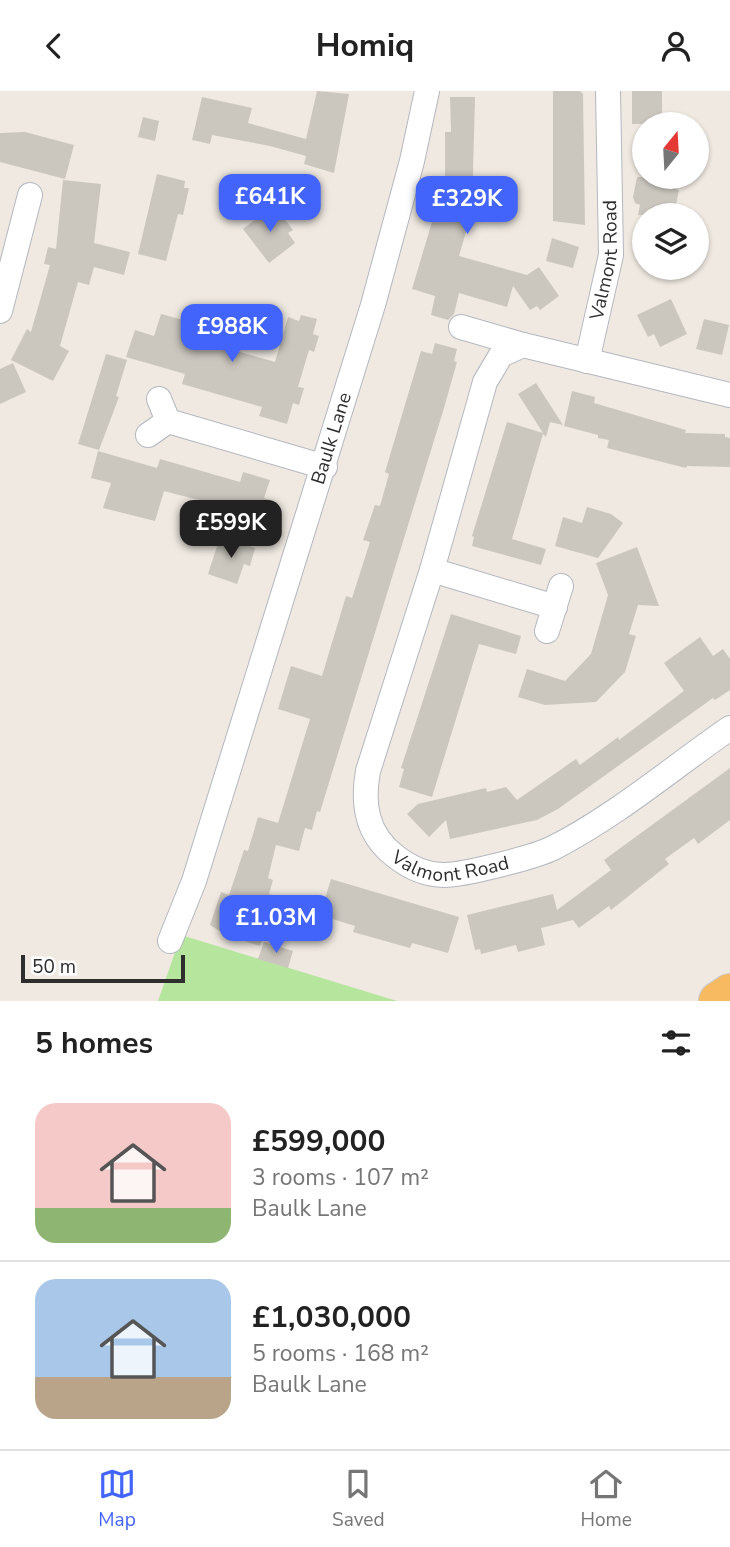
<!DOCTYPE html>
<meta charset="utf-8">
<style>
:root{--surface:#fff;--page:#f6f6f6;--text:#222;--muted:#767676;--line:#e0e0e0;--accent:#4264fb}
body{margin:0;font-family:"Nunito Sans",sans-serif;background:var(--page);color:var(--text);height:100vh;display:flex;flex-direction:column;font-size:26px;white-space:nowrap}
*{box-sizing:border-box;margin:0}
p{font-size:23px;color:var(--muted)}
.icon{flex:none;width:38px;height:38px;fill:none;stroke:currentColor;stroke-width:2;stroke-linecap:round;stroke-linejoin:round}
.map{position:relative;height:910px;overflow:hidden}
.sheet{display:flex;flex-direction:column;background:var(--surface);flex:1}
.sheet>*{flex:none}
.needle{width:46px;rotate:18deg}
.buttons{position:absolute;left:632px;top:21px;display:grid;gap:14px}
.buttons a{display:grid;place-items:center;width:77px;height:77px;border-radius:50%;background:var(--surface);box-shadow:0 2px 5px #0004;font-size:35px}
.scale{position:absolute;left:21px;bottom:18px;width:164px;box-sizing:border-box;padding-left:7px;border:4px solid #2e2e2e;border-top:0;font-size:19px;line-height:24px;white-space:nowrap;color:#2e2e2e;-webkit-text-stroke:5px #fff;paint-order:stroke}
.price{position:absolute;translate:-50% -60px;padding:0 16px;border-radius:14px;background:var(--accent);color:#fff;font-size:23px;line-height:46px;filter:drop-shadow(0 2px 4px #0008)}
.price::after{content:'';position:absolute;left:50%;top:42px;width:21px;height:16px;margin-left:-10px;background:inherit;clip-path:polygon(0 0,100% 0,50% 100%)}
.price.on{background:#222;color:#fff}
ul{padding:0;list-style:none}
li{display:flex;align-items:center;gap:21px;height:175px;padding:0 35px}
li+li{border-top:2px solid var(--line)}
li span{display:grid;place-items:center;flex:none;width:196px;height:140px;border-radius:21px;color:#555}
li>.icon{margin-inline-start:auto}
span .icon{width:84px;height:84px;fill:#fffc;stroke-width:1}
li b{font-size:30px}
h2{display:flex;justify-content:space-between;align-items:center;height:84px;padding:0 35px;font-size:30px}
header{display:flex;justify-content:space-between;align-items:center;height:91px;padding:0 35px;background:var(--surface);font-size:32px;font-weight:700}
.menu{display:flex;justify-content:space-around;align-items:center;height:98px;border-top:2px solid var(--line);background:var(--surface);font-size:19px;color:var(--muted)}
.menu a{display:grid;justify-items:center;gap:4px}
.menu .on{color:var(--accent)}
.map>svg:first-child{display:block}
.green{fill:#b6e59e}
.building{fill:#cbc7bf}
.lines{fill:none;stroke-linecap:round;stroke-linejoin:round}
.minor-casing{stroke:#b4b7c1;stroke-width:26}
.trunk-casing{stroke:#c9c9c9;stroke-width:40}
.minor{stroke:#fff;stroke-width:24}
.trunk{stroke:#f8ba60;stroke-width:38}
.labels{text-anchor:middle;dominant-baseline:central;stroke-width:6;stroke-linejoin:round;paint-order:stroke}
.street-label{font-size:19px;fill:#2e2e2e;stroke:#fff}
</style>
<header><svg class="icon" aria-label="back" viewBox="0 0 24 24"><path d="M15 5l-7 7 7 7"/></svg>Homiq<svg class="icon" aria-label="person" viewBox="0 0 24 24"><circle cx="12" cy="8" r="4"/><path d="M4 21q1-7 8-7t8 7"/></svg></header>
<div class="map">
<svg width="730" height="910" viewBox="0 0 730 910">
<rect width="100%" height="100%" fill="#efe9e1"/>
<path class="green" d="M181,844L397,910H158Z"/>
<path class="building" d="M317,0L349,3L334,82L304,73L306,65L270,55L212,44L210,53L192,49L202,6L252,17L248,32L306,48Z
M553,0H580L583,3L585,134L553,130Z
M632,0H662V33H632Z
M450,6H475L472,120L459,165L527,184L539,176L559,205L540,219L537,215L530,219L513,195L507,216L459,202L454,223L448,229L431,224L435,205L412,198L445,87V41H451Z
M143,26L159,30L155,50L138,46Z
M25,41L74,54L65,88L0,71V42Z
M157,83L185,90L184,97H189L183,124L178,123L166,170L138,163Z
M637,86L678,87L676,98L679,99L674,124H638L640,114L635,112L633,106Z
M229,87L251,92L246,113L224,107Z
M63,89L101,93L94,152L130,161L124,184L94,176L89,194L78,191L60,255L69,260L53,290L11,269L27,238L31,241L50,174L44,173L48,156L56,158Z
M274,114L293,139L288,142L295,152L269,172L243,138Z
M552,147L579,156L573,177L546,170Z
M671,208L687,243L660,256L654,243L648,246L637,224Z
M161,223L198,233L195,245L223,253L222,256L275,271L288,226L299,230L301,224L317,228L313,243L319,245L314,261L309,259L298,296L304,297L299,314L293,312L287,333L259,325L262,316L182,293L185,283L126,266L135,239L154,245Z
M704,228L729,234L722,264L696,258Z
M435,252L457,258L454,270L457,271L444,317L320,721L317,720L312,739L305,737L299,760L276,754L268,787L273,789L269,803L276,805L260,855L226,844L210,834L221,801L229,804L244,759L248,760L258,726L278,732L310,628L278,618L291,575L322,585L346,505L352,507L370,451L363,449L375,414L380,415L389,383L385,381L421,260L432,263Z
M106,263L127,269L116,305L119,306L99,359L78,353Z
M13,272L26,301L0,313V278Z
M536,292L563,334L550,331L546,346L543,343L512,448L546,458L541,474L472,455L474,446L472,445L507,331L543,342L518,303Z
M572,300L595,306L594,312L686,339L685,342L725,343V346L730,347V376L687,375L686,377L607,357L609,349L598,347V344L564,335Z
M98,360L157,377L160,368L240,391L243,381L270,389L264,407L270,409L265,426L164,400L155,430L103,417L111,392L91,387Z
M587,416L611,423L623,432L598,467L555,455L563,426L582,432Z
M220,446L255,457L250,475L244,473L237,493L208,483Z
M637,456L659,515L638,514L629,543L636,545L625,581L596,611L545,614L518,606L527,578L565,590L591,563L608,504L596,472Z
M451,523L521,545L516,563L479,553L432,706L399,696L404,678L401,677Z
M700,546L713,565L723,558L730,568V599L715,609L713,607L558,718L537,729L450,748L446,729L429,746L407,723L418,713L486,697L487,701L506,696L517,709L576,668L580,674L618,646L619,649L684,600L664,572Z
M730,677V729L698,753L694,747L665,768L669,773L611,819L609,815L579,837L573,829L541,837L545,854L518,861L516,854L481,863L480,858L475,859L467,824L553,803L557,819L611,779L604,769Z
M331,788L459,826L448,862L412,852L410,857L353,841L355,835L320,824Z
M264,851L293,860L288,877L258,868Z"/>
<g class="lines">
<g class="minor-casing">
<g id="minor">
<path d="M0,220L30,104"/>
<path d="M461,236L523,254"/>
<path id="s1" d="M587,270L611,164L608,0"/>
<path id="s2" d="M730,304L523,254L501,264L485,291L432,479L368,680C362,713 366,743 395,765C409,776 426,784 444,784C464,784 535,766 553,757C616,725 672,677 730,637"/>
<path d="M168,330L325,376"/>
<path d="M148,344L168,330L159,308"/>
<path d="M432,479L555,516"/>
<path d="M547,540L561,495"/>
<path id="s3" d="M170,850L194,790L373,214L412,70L427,0"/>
</g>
</g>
<g class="trunk-casing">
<path id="trunk" d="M718,910L730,902"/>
</g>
<use href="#minor" class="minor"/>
<use href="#trunk" class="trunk"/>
</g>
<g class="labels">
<g class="street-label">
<text stroke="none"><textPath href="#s1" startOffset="103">Valmont Road</textPath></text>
<text stroke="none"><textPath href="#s3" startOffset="528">Baulk Lane</textPath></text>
<text stroke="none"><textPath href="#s2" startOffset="828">Valmont Road</textPath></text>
</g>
</g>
</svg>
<div class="buttons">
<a><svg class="needle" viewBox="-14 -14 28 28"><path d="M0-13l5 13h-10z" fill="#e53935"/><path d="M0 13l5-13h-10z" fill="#767676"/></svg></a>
<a><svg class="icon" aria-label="layers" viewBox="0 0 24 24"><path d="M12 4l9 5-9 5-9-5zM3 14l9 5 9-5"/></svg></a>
</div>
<div class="scale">50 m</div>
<b class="price" style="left:270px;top:143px">£641K</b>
<b class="price" style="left:467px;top:145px">£329K</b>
<b class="price" style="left:232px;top:273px">£988K</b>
<b class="price on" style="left:231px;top:469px">£599K</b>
<b class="price" style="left:276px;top:864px">£1.03M</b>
</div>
<section class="sheet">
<h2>5 homes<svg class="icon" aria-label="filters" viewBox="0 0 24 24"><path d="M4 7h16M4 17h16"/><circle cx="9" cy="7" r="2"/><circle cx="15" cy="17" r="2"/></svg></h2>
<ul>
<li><span style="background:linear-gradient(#f6c9c9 75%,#8fb573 0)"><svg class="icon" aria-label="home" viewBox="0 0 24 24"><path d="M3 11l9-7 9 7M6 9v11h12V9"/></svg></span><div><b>£599,000</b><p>3 rooms · 107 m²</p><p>Baulk Lane</p></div></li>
<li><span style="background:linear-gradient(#a9c7e8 70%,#b9a48a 0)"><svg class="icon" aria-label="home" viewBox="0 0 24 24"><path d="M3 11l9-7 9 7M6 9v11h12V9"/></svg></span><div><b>£1,030,000</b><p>5 rooms · 168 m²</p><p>Baulk Lane</p></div></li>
</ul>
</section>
<nav class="menu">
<a class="on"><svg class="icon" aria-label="map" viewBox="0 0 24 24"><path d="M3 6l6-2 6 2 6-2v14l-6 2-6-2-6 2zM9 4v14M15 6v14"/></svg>Map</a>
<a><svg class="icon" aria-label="saved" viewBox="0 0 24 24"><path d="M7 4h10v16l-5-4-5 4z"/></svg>Saved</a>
<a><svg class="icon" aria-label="home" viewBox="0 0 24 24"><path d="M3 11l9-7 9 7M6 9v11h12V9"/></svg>Home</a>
</nav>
